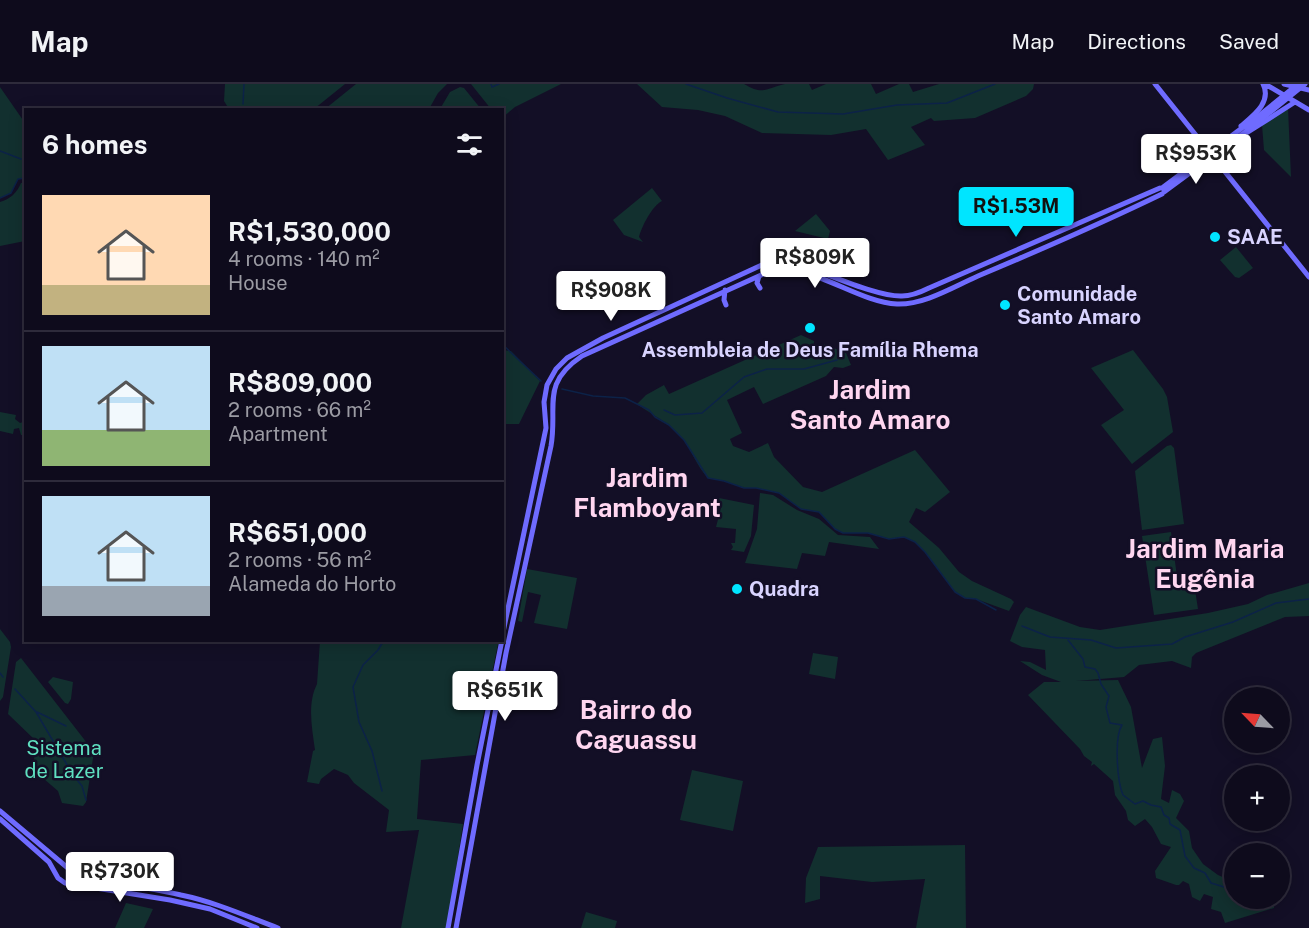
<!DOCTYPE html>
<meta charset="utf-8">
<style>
:root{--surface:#0e0b1c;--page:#1c1929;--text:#f1f3f6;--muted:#9b9ba3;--line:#2e2b3b;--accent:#00e5ff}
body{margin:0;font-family:"Public Sans",sans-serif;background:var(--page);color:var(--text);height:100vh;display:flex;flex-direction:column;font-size:22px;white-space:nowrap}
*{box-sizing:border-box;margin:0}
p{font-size:20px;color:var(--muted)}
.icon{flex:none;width:33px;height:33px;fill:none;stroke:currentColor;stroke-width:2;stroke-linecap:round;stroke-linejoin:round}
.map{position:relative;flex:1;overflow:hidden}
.side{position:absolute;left:24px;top:24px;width:480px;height:534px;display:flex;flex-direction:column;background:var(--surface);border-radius:0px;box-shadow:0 3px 15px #0003,0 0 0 2px var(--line)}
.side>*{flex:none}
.needle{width:39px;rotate:295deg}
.buttons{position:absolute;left:1224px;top:603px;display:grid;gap:12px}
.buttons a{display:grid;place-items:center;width:66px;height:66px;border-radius:50%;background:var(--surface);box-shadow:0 3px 15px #0003,0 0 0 2px var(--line);font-size:30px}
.price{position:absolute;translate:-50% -51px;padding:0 14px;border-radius:6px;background:#fff;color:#222;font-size:20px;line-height:39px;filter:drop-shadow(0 2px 3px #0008)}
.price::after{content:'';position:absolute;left:50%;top:36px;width:18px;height:14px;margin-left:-9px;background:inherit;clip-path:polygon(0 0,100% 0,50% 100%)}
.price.on{background:var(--accent);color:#111}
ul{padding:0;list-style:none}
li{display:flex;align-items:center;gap:18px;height:150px;padding:0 18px}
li+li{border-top:2px solid var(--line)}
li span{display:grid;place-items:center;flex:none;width:168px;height:120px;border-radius:0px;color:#555}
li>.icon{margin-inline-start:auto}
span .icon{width:72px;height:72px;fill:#fffc;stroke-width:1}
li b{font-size:26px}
h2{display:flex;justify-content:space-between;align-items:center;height:72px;padding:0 18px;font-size:26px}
header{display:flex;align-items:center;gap:36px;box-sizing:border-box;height:84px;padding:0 30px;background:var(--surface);border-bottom:2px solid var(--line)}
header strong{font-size:28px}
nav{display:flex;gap:33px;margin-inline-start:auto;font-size:21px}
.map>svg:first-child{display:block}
.green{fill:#12302f}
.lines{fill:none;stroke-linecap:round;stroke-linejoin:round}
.stream{stroke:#0c2248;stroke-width:1.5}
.secondary{stroke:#6f6bff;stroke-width:5}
.secondary-bridge{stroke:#6f6bff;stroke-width:5}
.poi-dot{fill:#00e5ff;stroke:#130f26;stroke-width:2}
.labels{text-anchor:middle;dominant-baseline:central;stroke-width:5;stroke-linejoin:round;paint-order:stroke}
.poi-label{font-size:20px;font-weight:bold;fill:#d9d4ff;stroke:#130f26;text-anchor:start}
.park-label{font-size:20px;fill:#5fe0c0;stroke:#130f26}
.district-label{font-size:26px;font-weight:bold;fill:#ffd6f0;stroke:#130f26}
</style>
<header>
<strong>Map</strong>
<nav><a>Map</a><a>Directions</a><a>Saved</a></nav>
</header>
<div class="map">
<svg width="1309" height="844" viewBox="0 0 1309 844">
<rect width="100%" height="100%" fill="#130f26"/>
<path class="green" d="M225,0H345L314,25H229L224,17Z
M356,0H447L438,9L429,25H325Z
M471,0H561L515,23L503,33L502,26L491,25Z
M637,0H744C764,12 766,4 785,0C792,0 802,0 809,0L812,6L826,0H871L876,10L899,0H909L913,8L939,0H1034L1033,5L1026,12L975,34L934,37L931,34L911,43L925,61L888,76L866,45L831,51L762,49L725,32L698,26L662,23Z
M0,3L25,39V94L18,95L11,109L0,114Z
M460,3L464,4L481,25H440L450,8Z
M1288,24L1291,93L1264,66L1262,41Z
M21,99H25V157L0,162V118C10,115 17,109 21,99Z
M652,104L662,117C652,122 642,142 639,153L643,158L624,151L613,136Z
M816,130L830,147L828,155L795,147Z
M1236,163L1253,184L1239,194L1235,193L1220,176Z
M801,251L814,257L813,272L820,275L824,260L846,269L851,281L843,284L834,283L826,292L763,320L754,303L727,316L742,349L730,355L733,362L749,368L768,359L774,373L803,403L822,408L915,366L950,408L925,428L916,424L909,438L939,464L959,488L972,497L1011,515L1014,518L1009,527L976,515L965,514L955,508L925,468L915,458L904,453L889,455L868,449H843L835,445L819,428L801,425L779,409L756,404H744L724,397L708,394C697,383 692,366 682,354C670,339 652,331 637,320L646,311L664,301L669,310Z
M503,266L511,267L540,297L519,340H503Z
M1133,266L1163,305L1167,313L1173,348L1132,380L1101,341L1124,326L1091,284Z
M0,328L16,331L15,335L20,339L23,338L25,333V351H21L19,344L14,345L13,350L0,347Z
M1167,362L1171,361L1174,364L1184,440L1142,446L1135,387Z
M760,409L773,411L797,426L819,435L838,451L870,453L879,465L829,458L825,472L802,469L797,485L745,479L757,445Z
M719,414L754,421L751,452L744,468L731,466L733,463L731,459H735L736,445L716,443L721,424Z
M1171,448L1178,500L1194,499L1198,525L1154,531L1142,452Z
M527,485L577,494L567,545L534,539L541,511L528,508L522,538L518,537Z
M1309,499V532L1285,533L1196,569L1192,573L1191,584L1172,577L1139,581L1124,593L1076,597L1118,596L1131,623L1142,684L1153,655L1162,653L1165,682L1161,715L1169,719L1172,706L1180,710L1184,717L1176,734L1189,747L1192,764L1203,780L1218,791L1234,798V814L1275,815L1274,824L1225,839L1221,828L1211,825L1213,813L1204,810L1200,817L1192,813L1189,800L1183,797L1179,801H1176L1156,794L1155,787L1171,763L1161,760L1152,743L1145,735L1135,742L1128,736L1126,727L1115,711L1113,697L1094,680L1091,682L1092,678L1084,672L1080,665L1028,611L1044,598H1061L1042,591L1020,577L1030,578L1046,586L1045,566L1022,563L1010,557L1020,531L1026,523L1080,543L1100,546L1208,529L1248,520L1267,511Z
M0,545L10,558L11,563L3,613L0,617Z
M479,556L498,560L475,671L421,676L417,735L463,740L447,844H401L419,746L386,748L389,726L354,699L348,691L334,685L321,695L319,700L307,698L313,667L315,666C312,644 307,620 317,600L320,557Z
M813,569L838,573L835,595L809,590Z
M21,574L94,668L86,718L83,722L62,719L58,707L44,695L34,678L35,656L8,630L16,578Z
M53,593L73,598L71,615L68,620L65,619L48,598Z
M692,686L743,697L733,747L680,736Z
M965,761L966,844H916L925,795L872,798L820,792V815L805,819L806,794L818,763Z
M126,819L153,825L144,844H115Z
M586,828L617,837L615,844H581Z"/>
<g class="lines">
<path class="stream" d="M491,0L492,3L499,0
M686,0L727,14L778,28L843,30L897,21L947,19L995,0
M243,20L244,0
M0,67L21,75
M0,114L11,109L18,95L26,94
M502,260L541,297
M562,305L593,312L625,314L649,326L655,333L669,341L684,356L708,394L724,397L744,404H756L779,409L801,425L819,428L835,445L843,449H868L889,455L904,453L915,458L925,468L955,508L965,514L976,515L996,526
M664,326L675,331L702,329L744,293L767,285H804L837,276
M1022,542L1050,553L1091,556L1116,564L1172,560L1185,553L1233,538L1276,519L1309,515
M1068,556L1083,575L1085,583L1095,585L1098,589L1101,600L1109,612L1106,623L1110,639L1122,641C1114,653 1117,697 1123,711L1135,720L1143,717L1151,721L1161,723L1164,731L1169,734L1170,740L1180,746L1185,772L1194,784L1205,789L1211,799L1234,806
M0,589L3,593
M15,605L36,628L73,691L82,702L86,716
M37,628L66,642
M382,707L372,667L359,638L353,603L363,581L378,566L384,556
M1256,814L1275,816"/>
<path class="secondary" d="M1155,0L1309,193
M1265,0L1309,26
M1284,0L1309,6
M1241,42C1254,31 1272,18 1263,0
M1248,48L1295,18
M1162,104L1246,41
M1164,108L1248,46
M759,192L757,199L760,204
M725,206L724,216L726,221
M502,553L546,344L544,318L547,301L556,285L567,274L603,254L764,180L786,178L797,180C825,188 876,213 902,212C911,212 921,208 929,204L1160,104
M0,727L69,785C105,800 143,802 181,811C215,818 246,832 278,844
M0,735L49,778L58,794L65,799L170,816L210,825L257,844
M448,844L477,681L502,556
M456,844L506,569L551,362C558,322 540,300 582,272L770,187C809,177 856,218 897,220C924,221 953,203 978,192C1040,166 1102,139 1162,110"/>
<path class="secondary-bridge" d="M1245,43L1298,0
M1248,46L1305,0"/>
</g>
<g class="poi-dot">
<circle cx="1215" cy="153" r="6"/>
<circle cx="1005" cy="221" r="6"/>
<circle cx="810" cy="244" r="6"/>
<circle cx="737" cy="505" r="6"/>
</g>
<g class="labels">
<g class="poi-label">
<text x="1227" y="153">SAAE</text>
<text x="1017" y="210">Comunidade<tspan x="1017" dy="23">Santo Amaro</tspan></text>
<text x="810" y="266" text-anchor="middle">Assembleia de Deus Família Rhema</text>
<text x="749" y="505">Quadra</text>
</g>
<g class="park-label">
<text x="64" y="664">Sistema<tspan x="64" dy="23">de Lazer</tspan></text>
</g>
<g class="district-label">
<text x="870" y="305">Jardim<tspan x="870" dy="30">Santo Amaro</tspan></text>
<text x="647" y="393">Jardim<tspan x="647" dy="30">Flamboyant</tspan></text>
<text x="1205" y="464">Jardim Maria<tspan x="1205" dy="30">Eugênia</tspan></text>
<text x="636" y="625">Bairro do<tspan x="636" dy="30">Caguassu</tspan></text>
</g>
</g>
</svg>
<div class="buttons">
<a><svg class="needle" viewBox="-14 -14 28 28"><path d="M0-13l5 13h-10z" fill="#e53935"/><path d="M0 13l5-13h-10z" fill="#9b9ba3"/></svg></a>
<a>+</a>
<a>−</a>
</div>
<b class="price" style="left:1196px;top:101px">R$953K</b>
<b class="price on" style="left:1016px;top:154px">R$1.53M</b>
<b class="price" style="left:815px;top:205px">R$809K</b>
<b class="price" style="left:611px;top:238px">R$908K</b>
<b class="price" style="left:505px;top:638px">R$651K</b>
<b class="price" style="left:120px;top:819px">R$730K</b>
<section class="side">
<h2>6 homes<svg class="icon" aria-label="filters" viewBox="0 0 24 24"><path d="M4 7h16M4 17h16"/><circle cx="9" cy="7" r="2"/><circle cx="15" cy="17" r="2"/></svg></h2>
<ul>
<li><span style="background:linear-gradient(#ffd9b3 75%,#c2b280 0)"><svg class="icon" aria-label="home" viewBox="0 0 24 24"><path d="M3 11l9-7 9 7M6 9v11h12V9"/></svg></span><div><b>R$1,530,000</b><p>4 rooms · 140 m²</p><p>House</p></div></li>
<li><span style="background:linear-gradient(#bfe0f5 70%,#8fb573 0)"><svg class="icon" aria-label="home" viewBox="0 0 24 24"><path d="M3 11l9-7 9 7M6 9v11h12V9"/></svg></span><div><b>R$809,000</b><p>2 rooms · 66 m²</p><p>Apartment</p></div></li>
<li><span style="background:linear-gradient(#bfe0f5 75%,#9aa5b1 0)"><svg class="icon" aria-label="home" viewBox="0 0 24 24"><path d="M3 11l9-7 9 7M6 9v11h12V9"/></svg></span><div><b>R$651,000</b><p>2 rooms · 56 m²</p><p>Alameda do Horto</p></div></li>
</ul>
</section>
</div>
